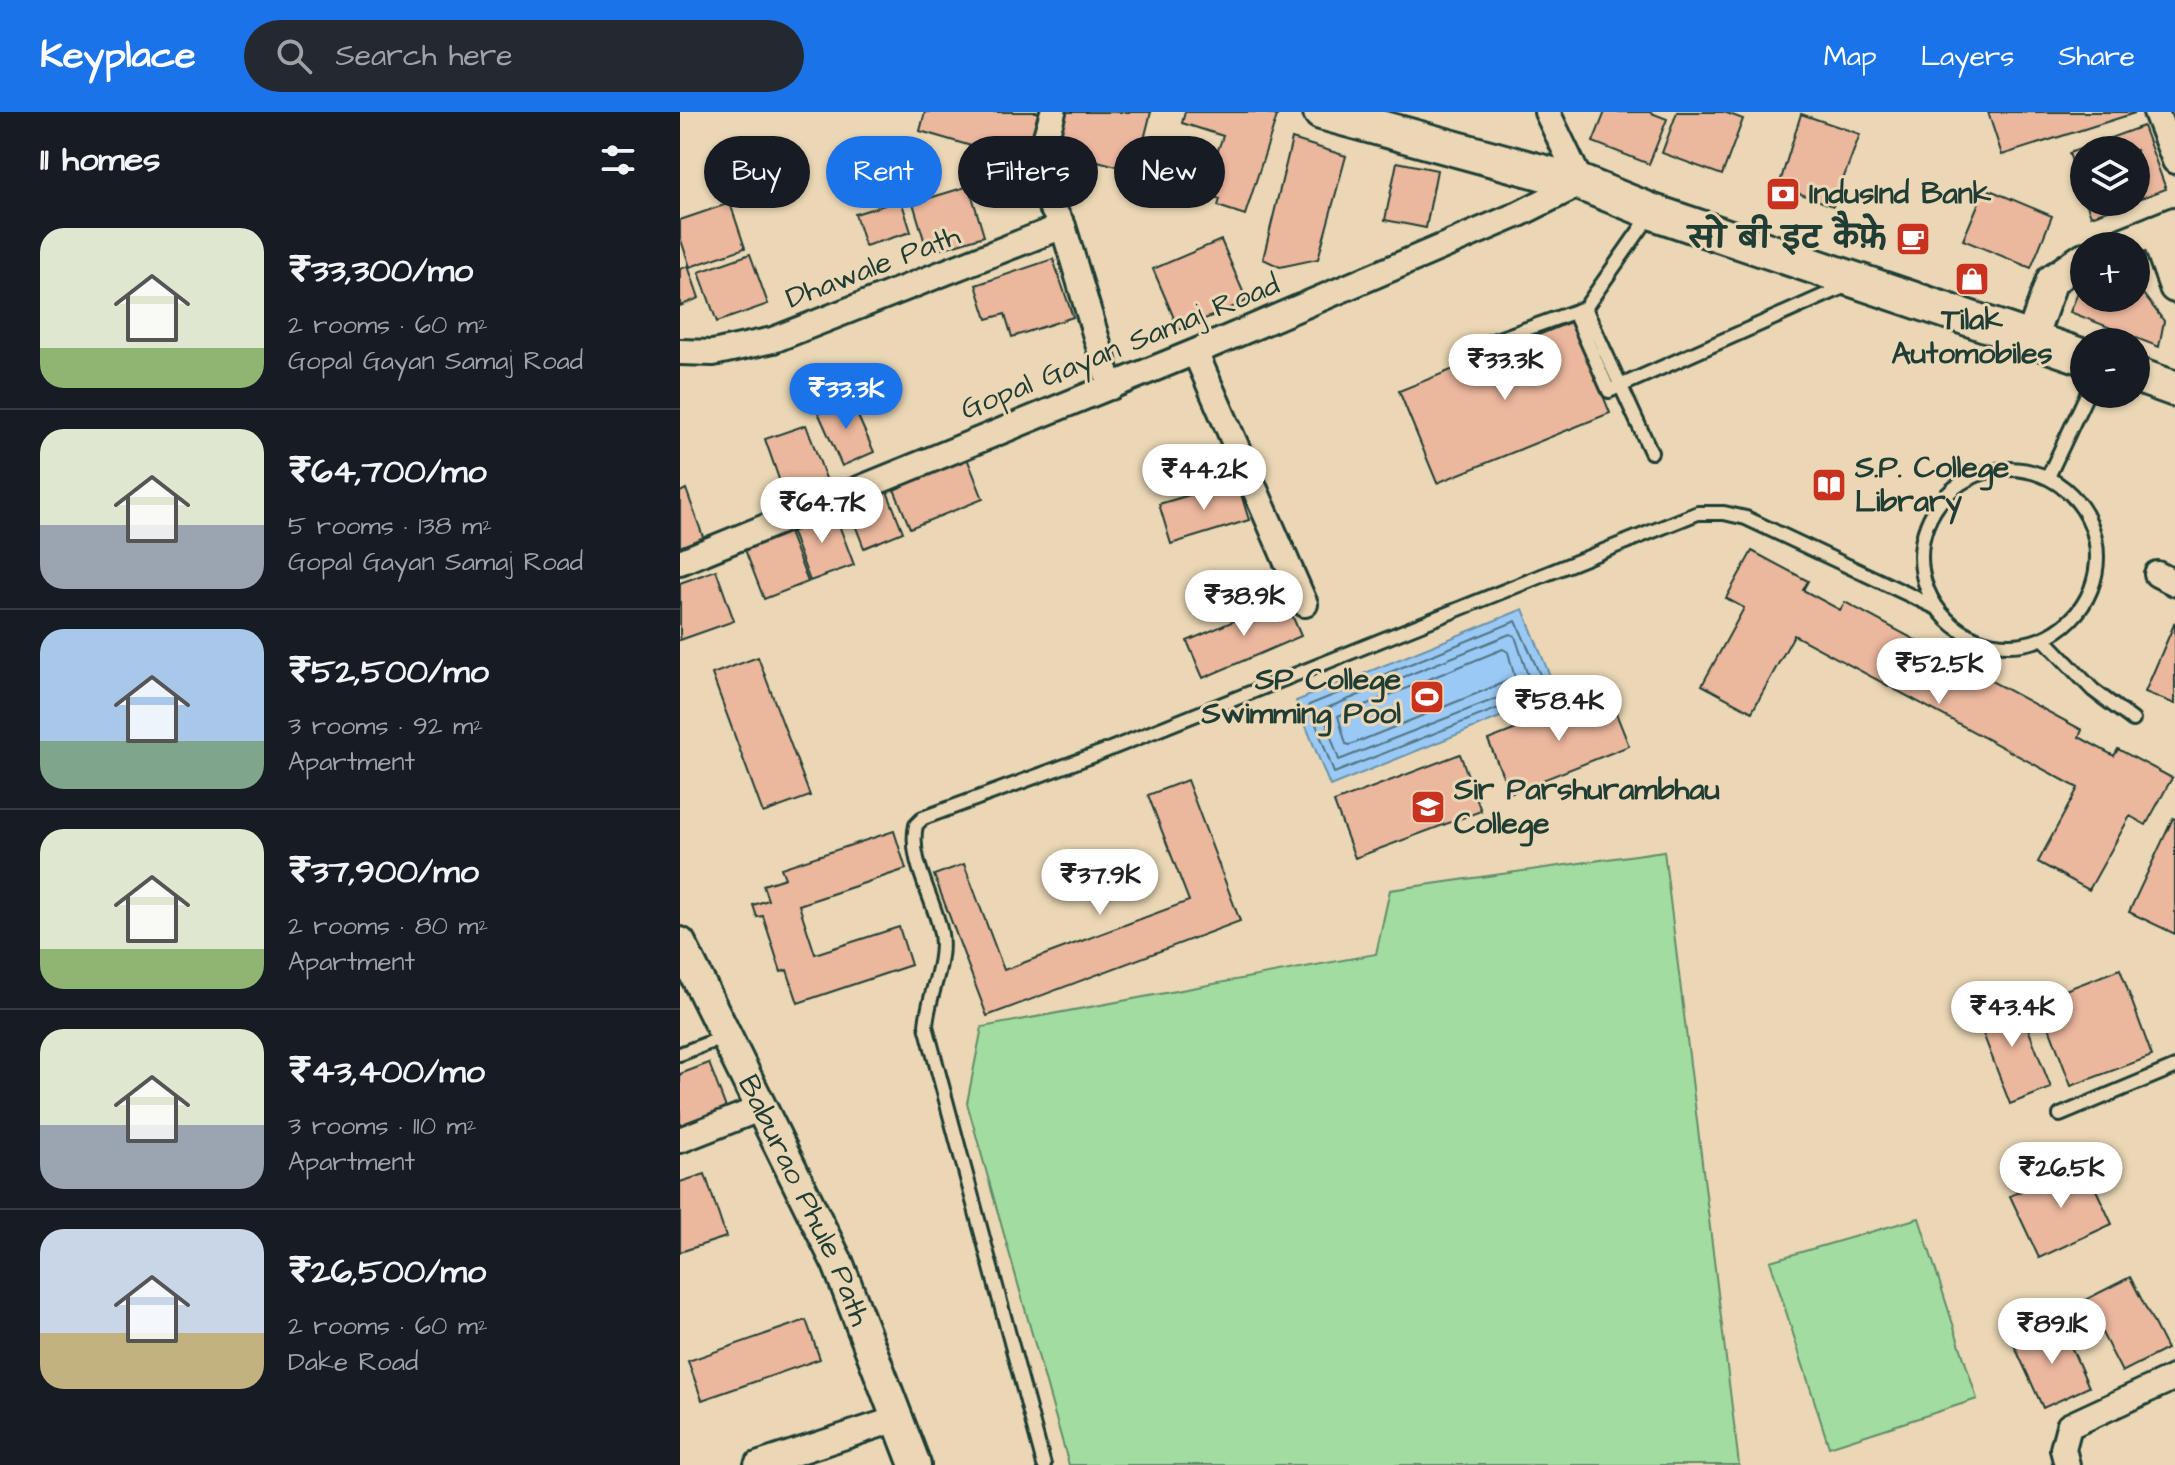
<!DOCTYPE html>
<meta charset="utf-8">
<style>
:root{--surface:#171b24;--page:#242831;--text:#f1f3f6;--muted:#9ea1a6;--line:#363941;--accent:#1a73e8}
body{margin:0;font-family:"Architects Daughter","Playpen Sans Deva",sans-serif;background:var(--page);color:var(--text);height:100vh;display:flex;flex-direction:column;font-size:30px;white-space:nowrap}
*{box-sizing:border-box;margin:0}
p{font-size:26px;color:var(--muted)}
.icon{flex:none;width:44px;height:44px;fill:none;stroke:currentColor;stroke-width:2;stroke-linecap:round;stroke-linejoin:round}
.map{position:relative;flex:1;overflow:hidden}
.drawer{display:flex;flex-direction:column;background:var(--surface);width:680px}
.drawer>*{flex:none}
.banner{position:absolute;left:24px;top:24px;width:760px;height:72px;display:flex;gap:16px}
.buttons{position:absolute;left:1390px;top:24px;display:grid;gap:16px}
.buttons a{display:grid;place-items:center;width:80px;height:80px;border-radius:50%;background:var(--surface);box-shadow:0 2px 6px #0004;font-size:40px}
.price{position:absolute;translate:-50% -68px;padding:0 18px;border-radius:28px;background:#fff;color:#222;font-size:26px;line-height:52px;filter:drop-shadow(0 2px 4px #0008)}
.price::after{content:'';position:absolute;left:50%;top:48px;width:24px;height:18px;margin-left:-12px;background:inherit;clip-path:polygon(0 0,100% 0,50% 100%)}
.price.active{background:var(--accent);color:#fff}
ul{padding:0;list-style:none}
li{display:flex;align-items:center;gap:24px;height:200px;padding:0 40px}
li+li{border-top:2px solid var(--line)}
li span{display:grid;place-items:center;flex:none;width:224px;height:160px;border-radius:24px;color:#555}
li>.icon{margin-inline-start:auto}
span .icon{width:96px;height:96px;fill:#fffc;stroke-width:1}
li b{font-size:34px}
h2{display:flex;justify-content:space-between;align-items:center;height:96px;padding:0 40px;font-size:34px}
.tag{padding:0 28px;border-radius:36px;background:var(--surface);box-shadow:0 2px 6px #0004;font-size:28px;line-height:72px}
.tag.active{background:var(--accent);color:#fff}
header{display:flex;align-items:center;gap:48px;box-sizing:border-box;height:112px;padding:0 40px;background:var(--accent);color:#fff}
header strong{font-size:38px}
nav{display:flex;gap:44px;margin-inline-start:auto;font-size:28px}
.search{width:560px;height:72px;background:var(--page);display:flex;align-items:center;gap:20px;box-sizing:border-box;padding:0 28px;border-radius:44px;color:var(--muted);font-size:30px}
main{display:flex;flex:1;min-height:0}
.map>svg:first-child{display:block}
.green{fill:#a3dca1;stroke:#618c6a;stroke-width:2}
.water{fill:#9bc9f6;stroke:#6991a8;stroke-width:2}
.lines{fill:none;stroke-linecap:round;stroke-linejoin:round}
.shore{stroke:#517582;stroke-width:2}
.building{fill:#ebb79d;stroke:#1f3d34;stroke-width:2}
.service-casing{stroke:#1f3d34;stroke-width:18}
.minor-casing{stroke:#1f3d34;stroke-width:30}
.tertiary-casing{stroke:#1f3d34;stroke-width:36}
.secondary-casing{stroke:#1f3d34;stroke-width:40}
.service{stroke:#ebd7b5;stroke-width:12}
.minor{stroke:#ebd7b5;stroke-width:24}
.tertiary{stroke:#ebd7b5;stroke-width:30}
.secondary{stroke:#ebd7b5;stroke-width:34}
.labels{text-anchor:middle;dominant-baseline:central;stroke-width:6;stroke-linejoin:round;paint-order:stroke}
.poi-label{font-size:30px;font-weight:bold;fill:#1f3d34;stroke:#ebd7b5;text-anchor:start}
.street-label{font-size:30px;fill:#1f3d34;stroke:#ebd7b5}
</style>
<header>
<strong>Keyplace</strong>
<div class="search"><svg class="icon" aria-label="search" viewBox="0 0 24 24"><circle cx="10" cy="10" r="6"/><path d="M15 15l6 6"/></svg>Search here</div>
<nav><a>Map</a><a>Layers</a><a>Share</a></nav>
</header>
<main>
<section class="drawer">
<h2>11 homes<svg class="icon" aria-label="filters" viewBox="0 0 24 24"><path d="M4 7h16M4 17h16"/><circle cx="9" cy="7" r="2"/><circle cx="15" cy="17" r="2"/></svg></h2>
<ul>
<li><span style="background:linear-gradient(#dfe7d0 75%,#8fb573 0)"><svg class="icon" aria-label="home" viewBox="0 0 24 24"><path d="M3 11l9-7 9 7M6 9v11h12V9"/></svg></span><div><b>₹33,300/mo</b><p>2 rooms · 60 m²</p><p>Gopal Gayan Samaj Road</p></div></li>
<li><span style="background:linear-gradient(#dfe7d0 60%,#9aa5b1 0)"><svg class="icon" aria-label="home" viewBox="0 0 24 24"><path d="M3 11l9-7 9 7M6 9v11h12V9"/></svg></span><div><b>₹64,700/mo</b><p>5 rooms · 138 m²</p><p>Gopal Gayan Samaj Road</p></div></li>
<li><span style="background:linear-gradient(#a9c7e8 70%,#7fa58c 0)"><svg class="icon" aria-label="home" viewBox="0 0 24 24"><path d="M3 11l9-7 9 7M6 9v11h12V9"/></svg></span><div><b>₹52,500/mo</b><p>3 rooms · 92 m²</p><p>Apartment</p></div></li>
<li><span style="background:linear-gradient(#dfe7d0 75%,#8fb573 0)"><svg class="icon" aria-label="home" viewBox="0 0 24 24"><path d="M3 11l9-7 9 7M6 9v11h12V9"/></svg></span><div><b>₹37,900/mo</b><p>2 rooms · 80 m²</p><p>Apartment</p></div></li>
<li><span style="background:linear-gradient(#dfe7d0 60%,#9aa5b1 0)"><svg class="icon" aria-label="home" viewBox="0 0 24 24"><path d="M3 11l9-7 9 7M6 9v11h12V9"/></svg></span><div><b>₹43,400/mo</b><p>3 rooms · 110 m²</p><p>Apartment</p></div></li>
<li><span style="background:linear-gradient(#c9d6e8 65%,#c2b280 0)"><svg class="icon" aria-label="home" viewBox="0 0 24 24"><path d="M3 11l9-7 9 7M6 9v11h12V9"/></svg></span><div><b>₹26,500/mo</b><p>2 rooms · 60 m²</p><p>Dake Road</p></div></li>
</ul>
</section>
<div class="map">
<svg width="1495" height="1353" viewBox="0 0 1495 1353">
<rect width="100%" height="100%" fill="#ebd7b5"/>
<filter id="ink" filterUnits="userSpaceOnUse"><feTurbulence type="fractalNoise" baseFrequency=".0125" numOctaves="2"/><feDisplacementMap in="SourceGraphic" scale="16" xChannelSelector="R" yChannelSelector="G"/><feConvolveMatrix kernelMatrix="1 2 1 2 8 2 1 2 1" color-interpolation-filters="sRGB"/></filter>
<g filter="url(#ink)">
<path class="green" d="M984,739L1059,1353H389L287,991L302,915L696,842L710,778Z
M1239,1106L1297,1287L1149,1335L1090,1149Z"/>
<path class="water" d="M843,497L877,582L650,674L616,589Z"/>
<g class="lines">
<path class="shore" d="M836,509L865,574L864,578L654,661L629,593Z
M830,522L835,524L851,573L659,648L642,598Z
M823,537L828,540L835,566L670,633L666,632L658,604Z"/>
</g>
<path class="building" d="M245,0H360L346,50L240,19Z
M385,0H471L456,59L375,38Z
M505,0H585L597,4L565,103L538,94L540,87L497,73L495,80L480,76L494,36L534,49L543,24L502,11Z
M925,0H969L987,7L969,52L913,30Z
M997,0H1044L1063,7L1042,63L982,41Z
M1308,0H1455V1L1322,43Z
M1121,2L1180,22L1153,94L1099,74Z
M1463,14L1486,77L1456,88V38H1404V84L1389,41Z
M612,27L666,44L638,147L600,155L583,147Z
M717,50L757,58L746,116L705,108Z
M289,74L304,124L248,141L233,91Z
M1305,76L1372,104L1351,156L1283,128Z
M221,88L231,120L185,134L175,102Z
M1406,90H1451L1411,104Z
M50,91L65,136L10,155L0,125V108Z
M541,128L567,189L499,218L473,157Z
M70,142L88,192L37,210L19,160Z
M373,147L393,205L332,225L325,202L307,207L296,173Z
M8,154L19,186L0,194V157Z
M1403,168L1404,186H1456V173L1484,209L1479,235L1390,200Z
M893,209L930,301L757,371L719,279Z
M169,284L194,340L162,354L137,298Z
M126,313L148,372L106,387L85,327Z
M285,341L303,387L230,416L211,370Z
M557,369L569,408L491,432L479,392Z
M204,372L223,420L184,436L165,387Z
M6,377L26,433L0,441V380Z
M153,397L174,453L130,469L109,413Z
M108,418L128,470L84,487L64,435Z
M1072,439L1128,469L1123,478L1160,498L1165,490L1402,618L1399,625L1434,644L1438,637L1492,666L1466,713L1450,704L1409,778L1358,750L1398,676L1114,523L1072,600L1022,573L1064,496L1046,486Z
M36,458L54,509L0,528V471Z
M605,487L621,524L523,566L507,529Z
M1495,510V592L1465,580Z
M78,545L130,684L83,701L32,562Z
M928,581L949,634L830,681L808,628Z
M780,642L801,699L675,746L654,690Z
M507,668L560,809L307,904L254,763L284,752L324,858L509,789L468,683Z
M1493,706L1495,707V822L1449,800Z
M214,719L226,757L119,793L135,842L219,815L231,853L118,891L107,858L101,860L83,804L77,805L73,793L88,788L83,773L105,766L101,756Z
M1440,857L1472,944L1391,974L1359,888Z
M1335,883L1371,976L1330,992L1294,898Z
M29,951L46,996L0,1013V962Z
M1403,1050L1432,1112L1359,1146L1330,1084Z
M25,1062L46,1125L0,1140V1070Z
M1450,1165L1487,1237L1442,1260L1405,1188Z
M126,1208L140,1247L22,1288L8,1249Z
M1381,1212L1409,1275L1363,1296L1334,1233Z"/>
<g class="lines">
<g class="service-casing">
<path id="service" d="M894,200L929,279L1168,173
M788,238L902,197
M971,340L905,196L971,102
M1241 445a88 88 0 1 1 176 0a88 88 0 1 1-176 0Z
M1368,365L1407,282
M1363,526L1413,578L1453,608
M0,942L44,925
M1380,1003L1495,955
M364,1353L246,914C248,883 266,852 261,822C255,787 228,749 236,713L243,706L420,641L1018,401H1044L1066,406L1255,495"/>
</g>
<g class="minor-casing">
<path id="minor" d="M373,0L354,66L383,114L431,275
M1476,0L1495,49
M0,240L33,241L93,228L383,114
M515,240L625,492
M0,450L515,240L839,102L901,71L867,0
M1477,462L1495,471
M0,1028L79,997
M77,1353L220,1306
M1387,1353L1383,1337L1389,1314L1495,1265"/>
</g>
<g class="tertiary-casing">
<g id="tertiary">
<path d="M1475,119L1495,175"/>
<path d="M1437,134L1495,111"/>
<path d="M1351,227L1372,168L1404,146"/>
<path id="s1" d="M0,831L158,1152L235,1353"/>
</g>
</g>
<g class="secondary-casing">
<path id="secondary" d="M641,0L901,71L973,100L1404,245
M1456,263L1495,277"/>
</g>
<use href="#service" class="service"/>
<use href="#minor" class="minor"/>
<use href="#tertiary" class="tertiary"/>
<use href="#secondary" class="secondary"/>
</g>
</g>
<defs>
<g id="bank-square" transform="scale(1.8)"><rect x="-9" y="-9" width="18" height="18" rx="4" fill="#c8321e" stroke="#ebd7b5"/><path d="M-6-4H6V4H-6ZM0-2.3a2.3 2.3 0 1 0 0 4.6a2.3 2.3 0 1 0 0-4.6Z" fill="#fff"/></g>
<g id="cafe-square" transform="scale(1.8)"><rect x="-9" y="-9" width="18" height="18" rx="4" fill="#c8321e" stroke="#ebd7b5"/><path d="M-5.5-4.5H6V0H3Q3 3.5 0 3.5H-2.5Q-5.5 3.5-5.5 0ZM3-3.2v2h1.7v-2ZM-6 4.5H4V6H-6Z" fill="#fff"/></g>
<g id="shop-square" transform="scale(1.8)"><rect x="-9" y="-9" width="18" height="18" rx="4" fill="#c8321e" stroke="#ebd7b5"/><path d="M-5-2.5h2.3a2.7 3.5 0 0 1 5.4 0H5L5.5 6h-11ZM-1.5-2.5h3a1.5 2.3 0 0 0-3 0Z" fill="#fff"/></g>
<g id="library-square" transform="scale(1.8)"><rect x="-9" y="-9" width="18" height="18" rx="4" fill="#c8321e" stroke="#ebd7b5"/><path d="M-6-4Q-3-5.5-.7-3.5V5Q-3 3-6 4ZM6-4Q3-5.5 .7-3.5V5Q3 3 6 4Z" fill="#fff"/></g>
<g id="stadium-square" transform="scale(1.8)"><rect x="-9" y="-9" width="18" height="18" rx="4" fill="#c8321e" stroke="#ebd7b5"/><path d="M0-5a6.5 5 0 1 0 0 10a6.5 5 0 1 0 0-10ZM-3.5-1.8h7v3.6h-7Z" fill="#fff"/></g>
<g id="school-square" transform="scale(1.8)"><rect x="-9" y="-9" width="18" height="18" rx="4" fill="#c8321e" stroke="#ebd7b5"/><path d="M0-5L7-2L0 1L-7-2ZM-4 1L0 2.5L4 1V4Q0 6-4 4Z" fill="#fff"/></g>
</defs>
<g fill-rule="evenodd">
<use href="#bank-square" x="1103" y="82"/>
<use href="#cafe-square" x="1233" y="127"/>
<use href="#shop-square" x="1292" y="167"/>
<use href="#library-square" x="1149" y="373"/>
<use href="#stadium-square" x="747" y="585"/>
<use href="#school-square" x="748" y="695"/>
</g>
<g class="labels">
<g class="poi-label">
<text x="1129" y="82">IndusInd Bank</text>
<text x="1207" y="127" text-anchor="end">सो बी इट कैफ़े</text>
<text x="1292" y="208" text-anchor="middle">Tilak<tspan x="1292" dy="34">Automobiles</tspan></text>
<text x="1175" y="356">S.P. College<tspan x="1175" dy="34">Library</tspan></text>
<text x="721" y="568" text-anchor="end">SP College<tspan x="721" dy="34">Swimming Pool</tspan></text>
<text x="774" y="678">Sir Parshurambhau<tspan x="774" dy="34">College</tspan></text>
</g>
<g class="street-label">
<text transform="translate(193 155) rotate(-21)">Dhawale Path</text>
<text transform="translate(440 235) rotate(-22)">Gopal Gayan Samaj Road</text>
<text stroke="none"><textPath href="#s1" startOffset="286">Baburao Phule Path</textPath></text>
</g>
</g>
</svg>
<div class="buttons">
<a><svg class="icon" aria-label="layers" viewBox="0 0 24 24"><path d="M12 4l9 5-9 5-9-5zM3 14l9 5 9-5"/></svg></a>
<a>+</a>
<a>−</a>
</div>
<b class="price" style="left:825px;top:290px">₹33.3K</b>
<b class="price active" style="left:166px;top:319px">₹33.3K</b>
<b class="price" style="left:524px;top:400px">₹44.2K</b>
<b class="price" style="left:142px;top:433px">₹64.7K</b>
<b class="price" style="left:564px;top:526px">₹38.9K</b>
<b class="price" style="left:1259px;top:594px">₹52.5K</b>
<b class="price" style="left:879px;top:631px">₹58.4K</b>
<b class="price" style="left:420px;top:805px">₹37.9K</b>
<b class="price" style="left:1332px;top:937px">₹43.4K</b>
<b class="price" style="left:1381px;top:1098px">₹26.5K</b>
<b class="price" style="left:1372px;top:1254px">₹89.1K</b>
<div class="banner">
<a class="tag">Buy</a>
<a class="tag active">Rent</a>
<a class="tag">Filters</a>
<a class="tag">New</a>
</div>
</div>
</main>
